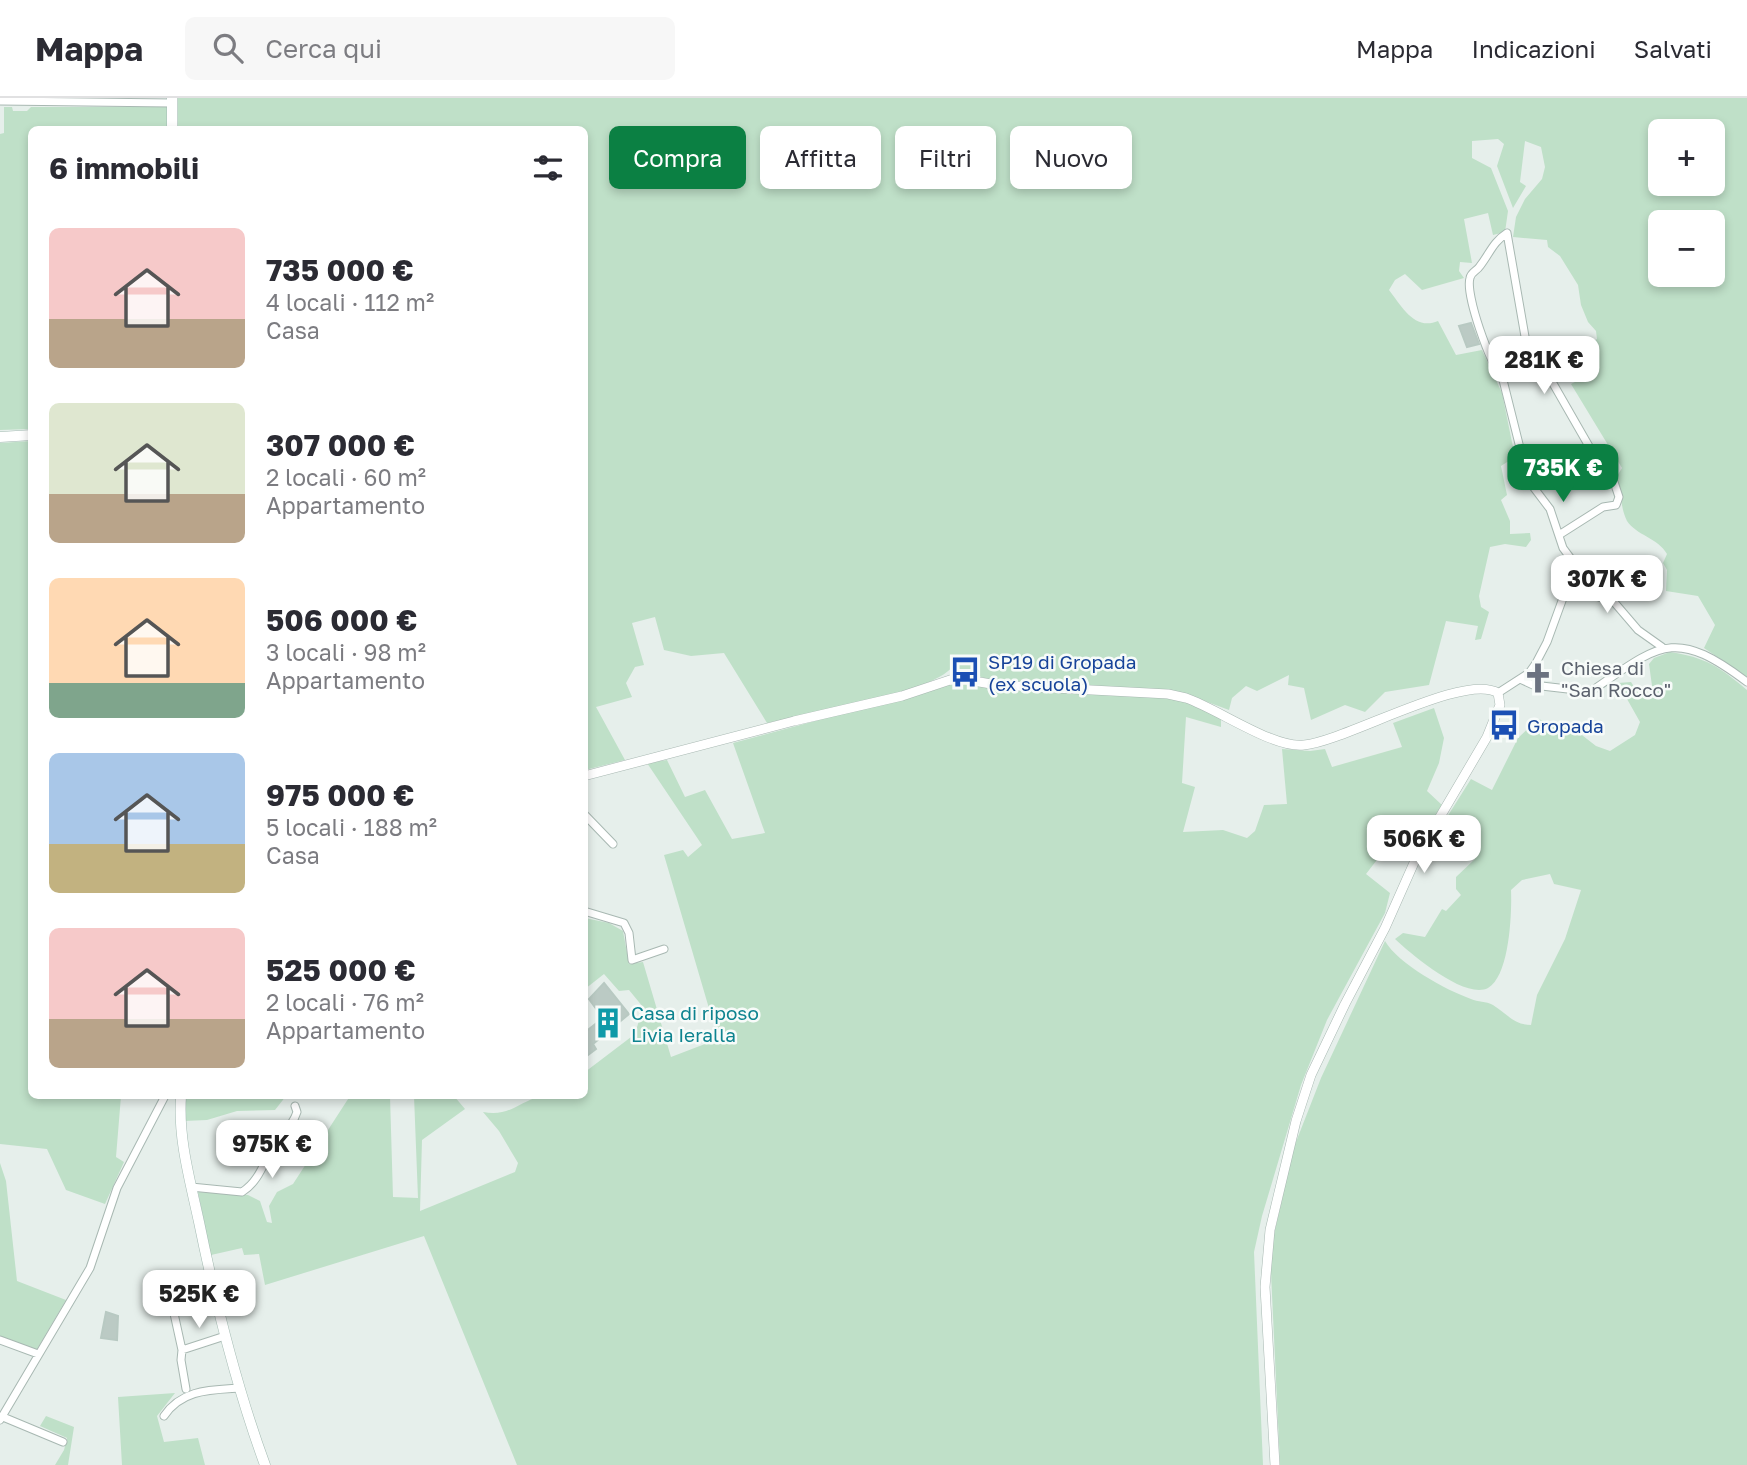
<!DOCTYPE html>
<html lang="it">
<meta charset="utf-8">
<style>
:root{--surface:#fff;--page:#f7f7f7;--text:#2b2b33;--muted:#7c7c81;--line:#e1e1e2;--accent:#0b8043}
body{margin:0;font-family:"Golos Text",sans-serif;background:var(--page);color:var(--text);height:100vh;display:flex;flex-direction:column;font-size:26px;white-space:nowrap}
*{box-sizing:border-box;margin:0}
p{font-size:23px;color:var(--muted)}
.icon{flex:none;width:38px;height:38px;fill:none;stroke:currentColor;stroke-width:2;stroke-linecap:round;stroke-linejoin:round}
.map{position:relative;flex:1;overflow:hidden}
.details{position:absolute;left:28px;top:28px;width:560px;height:973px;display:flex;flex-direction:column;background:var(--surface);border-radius:10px;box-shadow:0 4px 10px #0003}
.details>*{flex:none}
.top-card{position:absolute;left:609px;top:28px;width:665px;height:63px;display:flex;gap:14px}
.fabs{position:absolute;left:1648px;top:21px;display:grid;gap:14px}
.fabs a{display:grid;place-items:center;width:77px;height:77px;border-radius:10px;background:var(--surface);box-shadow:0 4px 10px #0003;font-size:35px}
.price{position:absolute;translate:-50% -60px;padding:0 16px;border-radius:14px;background:#fff;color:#222;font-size:23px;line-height:46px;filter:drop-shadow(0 2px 4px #0008)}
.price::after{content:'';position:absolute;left:50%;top:42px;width:21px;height:16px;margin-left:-10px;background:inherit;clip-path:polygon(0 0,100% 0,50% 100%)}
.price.current{background:var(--accent);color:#fff}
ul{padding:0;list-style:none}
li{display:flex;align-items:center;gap:21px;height:175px;padding:0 21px}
li span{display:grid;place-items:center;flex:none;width:196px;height:140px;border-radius:10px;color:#555}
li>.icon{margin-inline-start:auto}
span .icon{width:84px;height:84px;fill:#fffc;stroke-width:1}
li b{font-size:30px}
h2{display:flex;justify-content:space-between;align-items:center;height:84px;padding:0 21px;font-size:30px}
.pill{padding:0 24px;border-radius:10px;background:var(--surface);box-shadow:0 4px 10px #0003;font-size:24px;line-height:63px}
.pill.current{background:var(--accent);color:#fff}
header{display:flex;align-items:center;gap:42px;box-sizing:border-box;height:98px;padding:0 35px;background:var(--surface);border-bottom:2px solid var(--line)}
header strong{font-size:33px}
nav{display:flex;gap:38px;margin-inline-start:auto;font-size:24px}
.search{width:490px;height:63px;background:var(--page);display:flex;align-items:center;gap:18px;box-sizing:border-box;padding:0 24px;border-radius:10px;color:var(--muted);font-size:26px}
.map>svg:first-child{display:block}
.green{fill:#bfe0c8;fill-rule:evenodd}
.building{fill:#bbcac4;stroke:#b8c9c2;stroke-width:2}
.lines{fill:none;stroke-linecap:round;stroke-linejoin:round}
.minor-casing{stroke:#a8b8b2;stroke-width:9}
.tertiary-casing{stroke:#a8b8b2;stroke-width:10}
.secondary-casing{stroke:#a4bbb3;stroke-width:11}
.minor{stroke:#fff;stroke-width:7}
.tertiary{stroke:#fff;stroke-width:9}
.secondary{stroke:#fff;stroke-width:10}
.labels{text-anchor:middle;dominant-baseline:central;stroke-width:5;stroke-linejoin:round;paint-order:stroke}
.transit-label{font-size:19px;fill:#164399;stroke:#f7fbf9;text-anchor:start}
.worship-label{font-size:19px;fill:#5b616d;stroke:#f7fbf9;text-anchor:start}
.culture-label{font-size:19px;fill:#0d838f;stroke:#f7fbf9;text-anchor:start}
</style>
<header>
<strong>Mappa</strong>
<div class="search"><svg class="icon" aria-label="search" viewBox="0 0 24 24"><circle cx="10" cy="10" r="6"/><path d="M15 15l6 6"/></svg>Cerca qui</div>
<nav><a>Mappa</a><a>Indicazioni</a><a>Salvati</a></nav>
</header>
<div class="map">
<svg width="1747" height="1367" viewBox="0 0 1747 1367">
<rect width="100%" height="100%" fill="#e6efeb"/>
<path class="green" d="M178,0H1747V579L1704,550L1715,527L1698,498L1666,493L1667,472L1663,465L1667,456C1658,440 1636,437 1627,423C1620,409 1621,393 1617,378L1622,370L1571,286L1594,274L1583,251L1597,241L1596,233L1588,224L1581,207L1578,187L1560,158L1548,149L1547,142L1513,139L1516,119L1525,101L1542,81L1545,69L1541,49L1525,43L1520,84L1526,88L1513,110L1497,68L1504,46L1498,41L1472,43V60L1491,70L1508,113L1505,134L1493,137L1488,115L1464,121L1472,165L1460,164L1459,173L1464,180L1422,192L1405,176L1395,182L1389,192C1402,209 1415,233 1438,223L1456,257L1482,252L1502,295L1515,359L1501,368L1507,397L1501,402L1510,423V436L1530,435L1531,442L1526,449L1505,446L1490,449L1479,498L1481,509L1489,514L1481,541L1475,542L1478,528L1446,523L1429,587L1385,594L1365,614L1345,607L1311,622L1304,590L1288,587L1289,577L1257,593L1246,588L1232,600L1229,612L1186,596L993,583L952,569C933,595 803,617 767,625L724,555L691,558L664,552L655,519L632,525L644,567L635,569L626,585L632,599L596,609L625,662L585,672L584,32L178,31ZM1661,33H1713V86H1661ZM1661,124H1713V177H1661Z
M4,9H12L13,13H27L31,9H168V31L32,32L31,331L0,332V36L4,35Z
M31,343L32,536L28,551L32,564V998H121L116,1059L124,1064L105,1106L66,1092L47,1051L0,1046V345Z
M1670,554C1705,559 1720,569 1747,592V1367H1280L1270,1154L1294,1049L1321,980L1385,843C1398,866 1446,892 1471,901C1478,904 1486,903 1493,907C1506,915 1514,927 1531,927L1537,897L1565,841L1581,792L1554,786L1550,776L1522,782L1511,792C1512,813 1510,878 1488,890C1465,902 1411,856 1395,841L1403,835L1425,839L1442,811L1446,813L1461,797L1456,791V779L1475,761L1458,731L1442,727L1471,681L1492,692L1518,640L1538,621L1578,634L1596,648L1610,653L1635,637L1640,624L1618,585L1631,584L1640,598L1653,595L1649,566L1654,560Z
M953,586L1168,600L1195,606L1221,620V629L1186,619L1182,685L1195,689L1183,734L1223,732L1247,740L1255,733L1264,707L1287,706L1282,651L1310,653L1325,651L1332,669L1402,649L1393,625L1434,610L1444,640L1439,665L1427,693L1442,707L1422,738L1404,727L1366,776L1390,795L1385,815L1327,922L1301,987L1262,1118L1254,1154L1263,1367H517L424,1138L265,1187L259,1156L244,1157L242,1150L211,1157L198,1094L248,1097L260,1103L267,1124L272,1125L269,1108L277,1094L293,1086L350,998H390L393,1099L418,1100L414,998H454L465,1011L422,1042L420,1113L515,1074L518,1065L499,1033L483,1014C508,1019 518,1005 540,998C553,994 571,998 584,998L585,974L635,936L643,909L629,892L619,893L604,876L585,891V820L609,825L623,833L629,866L643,864L671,959L718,941L664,757L683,752L688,759L702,747L647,665L667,662L685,699L705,692L732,741L765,735L733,645Z
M186,998H286L275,1012L237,1013L207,1022L184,1023Z
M0,1065L6,1083L17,1183L66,1202L36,1253L0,1240Z
M175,1295L157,1318L164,1344L198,1340L205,1367H122L118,1299Z
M46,1318L74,1329L68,1367H55L64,1352L67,1340L40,1328Z"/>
<path class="building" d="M1471,225L1479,246L1467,249L1459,228Z
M604,885L629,916L593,946L596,951L584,960V935L603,920L589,901Z
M106,1214L118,1218L117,1242L101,1240Z"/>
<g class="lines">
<g class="minor-casing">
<path id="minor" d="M0,3L172,5
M1502,278L1527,250
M1572,486L1590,496L1614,504L1638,532L1662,549
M1520,581L1533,587L1585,593L1593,592C1661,545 1675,530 1747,584
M1498,595L1529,575L1536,565L1547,544L1567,489L1580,479V473L1563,450L1550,411L1528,382L1502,278C1490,267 1465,196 1470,180C1471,174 1477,173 1480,168C1490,155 1493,144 1507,135L1527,250L1535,254L1594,357L1614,384L1619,399L1616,407L1603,409L1559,437
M584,716L613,746
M584,813L624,825L629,835L632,862L664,851
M191,1089L242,1094C258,1084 263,1067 271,1052C279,1038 292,1030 297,1014L295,1008
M168,1188L182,1252L181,1262L186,1291
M0,1242L38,1256
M182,1252L225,1238
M164,1318C182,1291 211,1292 240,1290
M3,1319L63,1344
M0,1322L90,1170L117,1090L165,998"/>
</g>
<g class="tertiary-casing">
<path id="tertiary" d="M584,678L794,623L902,598L956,580L997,587L1168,596L1186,600C1218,611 1274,651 1304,647C1346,643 1465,574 1498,595L1500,607L1487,639L1417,758L1385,830L1345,906L1311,977L1296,1023L1270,1132L1265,1189L1275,1367"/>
</g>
<g class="secondary-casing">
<path id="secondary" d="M172,0V32
M0,339L32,337
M181,998C178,1041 190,1082 199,1124C216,1207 236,1288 265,1367"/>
</g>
<use href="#minor" class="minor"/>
<use href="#tertiary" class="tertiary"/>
<use href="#secondary" class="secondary"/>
</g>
<defs>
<g id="bus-bare" transform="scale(2.415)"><path d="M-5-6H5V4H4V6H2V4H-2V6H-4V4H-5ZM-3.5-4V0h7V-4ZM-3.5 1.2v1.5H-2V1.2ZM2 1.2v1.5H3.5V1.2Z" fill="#1a4fb4" stroke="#f7fbf9" stroke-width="2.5" paint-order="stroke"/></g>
<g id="church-bare" transform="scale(2.415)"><path d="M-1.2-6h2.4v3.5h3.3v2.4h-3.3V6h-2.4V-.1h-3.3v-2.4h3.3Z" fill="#6b7280" stroke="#f7fbf9" stroke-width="2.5" paint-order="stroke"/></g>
<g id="building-bare" transform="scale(2.415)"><path d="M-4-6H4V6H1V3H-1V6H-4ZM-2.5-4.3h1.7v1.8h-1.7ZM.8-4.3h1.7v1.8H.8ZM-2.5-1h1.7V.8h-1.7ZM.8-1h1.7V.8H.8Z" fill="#0f9aa8" stroke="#f7fbf9" stroke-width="2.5" paint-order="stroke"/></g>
</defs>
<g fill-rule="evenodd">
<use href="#bus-bare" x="965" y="574"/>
<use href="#church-bare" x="1538" y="580"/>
<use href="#bus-bare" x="1504" y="627"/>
<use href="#building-bare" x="608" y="925"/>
</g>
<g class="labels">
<g class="transit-label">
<text x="988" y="563">SP19 di Gropada<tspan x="988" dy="22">(ex scuola)</tspan></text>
<text x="1527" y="627">Gropada</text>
</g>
<g class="worship-label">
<text x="1561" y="569">Chiesa di<tspan x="1561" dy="22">"San Rocco"</tspan></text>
</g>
<g class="culture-label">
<text x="631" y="914">Casa di riposo<tspan x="631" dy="22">Livia Ieralla</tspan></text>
</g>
</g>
</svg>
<div class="fabs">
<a>+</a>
<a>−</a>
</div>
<b class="price" style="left:1544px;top:298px">281K €</b>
<b class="price current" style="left:1563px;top:406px">735K €</b>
<b class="price" style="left:1607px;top:517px">307K €</b>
<b class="price" style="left:1424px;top:777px">506K €</b>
<b class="price" style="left:272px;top:1082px">975K €</b>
<b class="price" style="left:199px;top:1232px">525K €</b>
<div class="top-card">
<a class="pill current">Compra</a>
<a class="pill">Affitta</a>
<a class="pill">Filtri</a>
<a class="pill">Nuovo</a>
</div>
<section class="details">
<h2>6 immobili<svg class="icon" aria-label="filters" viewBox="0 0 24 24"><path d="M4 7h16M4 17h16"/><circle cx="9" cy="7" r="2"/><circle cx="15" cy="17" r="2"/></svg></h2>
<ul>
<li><span style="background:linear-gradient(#f6c9c9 65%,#b9a48a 0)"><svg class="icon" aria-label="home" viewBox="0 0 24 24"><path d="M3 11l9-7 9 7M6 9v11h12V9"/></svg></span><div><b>735 000 €</b><p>4 locali · 112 m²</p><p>Casa</p></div></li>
<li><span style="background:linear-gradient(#dfe7d0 65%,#b9a48a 0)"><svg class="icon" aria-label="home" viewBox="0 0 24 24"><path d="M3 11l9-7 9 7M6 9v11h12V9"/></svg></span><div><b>307 000 €</b><p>2 locali · 60 m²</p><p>Appartamento</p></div></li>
<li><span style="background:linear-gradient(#ffd9b3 75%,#7fa58c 0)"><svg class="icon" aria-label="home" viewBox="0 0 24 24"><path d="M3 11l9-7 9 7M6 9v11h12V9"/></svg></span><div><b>506 000 €</b><p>3 locali · 98 m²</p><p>Appartamento</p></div></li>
<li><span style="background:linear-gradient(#a9c7e8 65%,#c2b280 0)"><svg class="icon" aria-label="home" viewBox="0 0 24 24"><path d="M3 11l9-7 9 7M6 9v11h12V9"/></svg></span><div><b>975 000 €</b><p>5 locali · 188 m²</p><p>Casa</p></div></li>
<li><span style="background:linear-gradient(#f6c9c9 65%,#b9a48a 0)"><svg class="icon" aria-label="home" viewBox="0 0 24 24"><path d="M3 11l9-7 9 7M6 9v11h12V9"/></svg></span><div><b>525 000 €</b><p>2 locali · 76 m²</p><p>Appartamento</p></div></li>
</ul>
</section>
</div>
